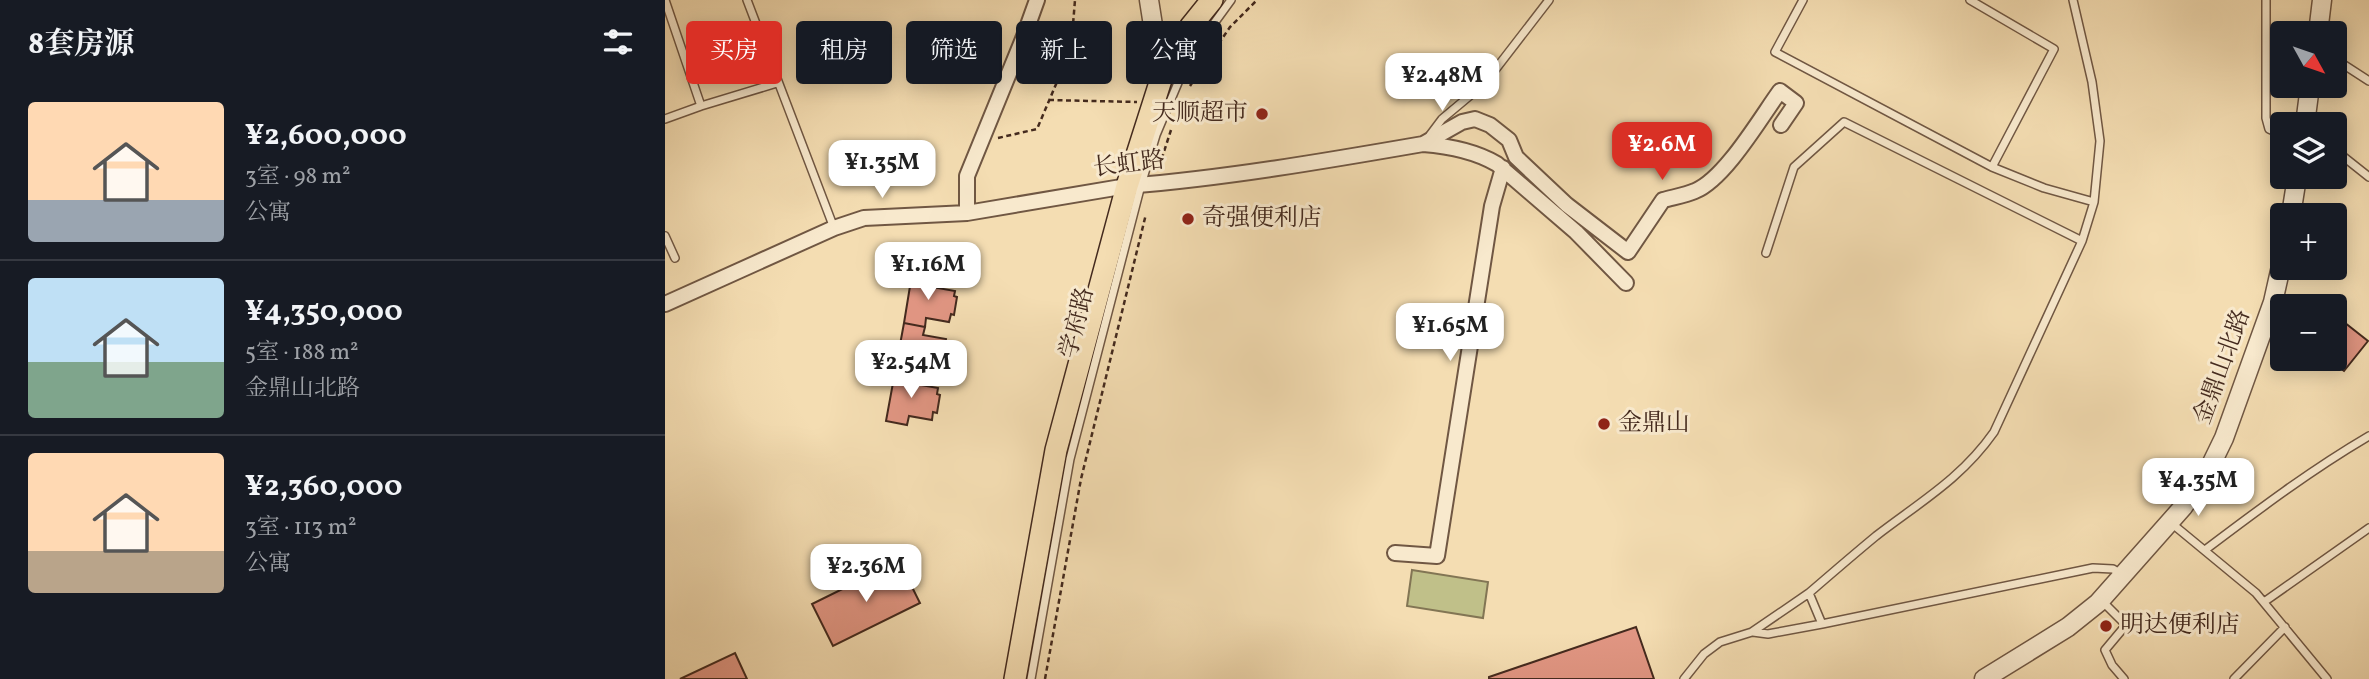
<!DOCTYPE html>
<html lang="zh">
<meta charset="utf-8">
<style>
:root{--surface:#171b24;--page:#20242c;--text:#f1f3f6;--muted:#9ea1a6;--line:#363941;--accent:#d93025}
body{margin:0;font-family:Vollkorn,"Noto Serif SC",serif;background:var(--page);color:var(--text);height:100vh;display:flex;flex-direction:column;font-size:26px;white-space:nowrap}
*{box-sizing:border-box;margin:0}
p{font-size:23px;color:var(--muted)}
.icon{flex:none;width:38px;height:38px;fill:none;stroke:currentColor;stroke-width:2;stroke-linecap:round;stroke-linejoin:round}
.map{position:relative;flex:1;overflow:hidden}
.details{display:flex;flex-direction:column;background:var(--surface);width:665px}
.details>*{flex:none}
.banner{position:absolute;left:21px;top:21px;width:665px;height:63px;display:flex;gap:14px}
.needle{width:46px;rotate:130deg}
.tools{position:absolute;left:1605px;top:21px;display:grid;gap:14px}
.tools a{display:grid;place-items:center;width:77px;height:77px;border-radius:7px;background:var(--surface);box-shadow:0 4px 18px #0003;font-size:35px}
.price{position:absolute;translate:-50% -60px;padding:0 16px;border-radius:14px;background:#fff;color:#222;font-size:23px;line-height:46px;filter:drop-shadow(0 2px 4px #0008)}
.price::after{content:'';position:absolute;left:50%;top:42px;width:21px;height:16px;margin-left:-10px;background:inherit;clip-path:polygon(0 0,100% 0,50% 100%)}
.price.current{background:var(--accent);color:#fff}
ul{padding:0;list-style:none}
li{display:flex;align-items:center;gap:21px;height:175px;padding:0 28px}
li+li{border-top:2px solid var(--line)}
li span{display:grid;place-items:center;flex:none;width:196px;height:140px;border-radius:7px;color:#555}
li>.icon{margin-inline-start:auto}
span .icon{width:84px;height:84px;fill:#fffc;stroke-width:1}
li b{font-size:30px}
h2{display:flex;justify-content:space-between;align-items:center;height:84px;padding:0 28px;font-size:30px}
.pill{padding:0 24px;border-radius:7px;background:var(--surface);box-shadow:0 4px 18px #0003;font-size:24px;line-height:63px}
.pill.current{background:var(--accent);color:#fff}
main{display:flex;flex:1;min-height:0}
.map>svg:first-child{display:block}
.green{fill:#c0c089;stroke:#827554;stroke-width:2}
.building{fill:#e19683;stroke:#442a1e;stroke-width:2}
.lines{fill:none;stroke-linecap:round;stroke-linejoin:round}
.service-casing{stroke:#705743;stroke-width:10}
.minor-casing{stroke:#705743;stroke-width:18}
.tertiary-casing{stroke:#705743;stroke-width:21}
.primary-casing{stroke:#442a1e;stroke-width:24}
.path{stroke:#442a1e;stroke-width:2.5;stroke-dasharray:5 3.5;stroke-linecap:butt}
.service{stroke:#f8e9cd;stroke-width:7}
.minor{stroke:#f8e9cd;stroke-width:14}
.tertiary{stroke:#f8e9cd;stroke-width:18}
.primary{stroke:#f4ddb2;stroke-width:21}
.poi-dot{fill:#8f2418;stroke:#f8e9cd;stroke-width:2.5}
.labels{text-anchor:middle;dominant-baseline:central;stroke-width:6;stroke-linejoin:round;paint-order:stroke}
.poi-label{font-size:24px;fill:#442a1e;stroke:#f8e9cd;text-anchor:start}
.street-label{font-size:24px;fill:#442a1e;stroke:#f8e9cd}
</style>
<main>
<section class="details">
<h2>8套房源<svg class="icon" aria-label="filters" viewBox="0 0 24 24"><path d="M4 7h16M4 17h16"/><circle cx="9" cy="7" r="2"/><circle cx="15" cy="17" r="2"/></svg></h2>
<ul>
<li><span style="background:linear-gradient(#ffd9b3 70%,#9aa5b1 0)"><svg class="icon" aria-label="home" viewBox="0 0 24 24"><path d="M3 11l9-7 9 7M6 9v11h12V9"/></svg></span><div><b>¥2,600,000</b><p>3室 · 98 m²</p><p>公寓</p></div></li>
<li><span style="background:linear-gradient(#bfe0f5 60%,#7fa58c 0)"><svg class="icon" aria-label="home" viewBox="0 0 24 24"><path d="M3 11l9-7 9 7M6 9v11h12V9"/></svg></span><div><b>¥4,350,000</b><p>5室 · 188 m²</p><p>金鼎山北路</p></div></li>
<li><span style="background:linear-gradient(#ffd9b3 70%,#b9a48a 0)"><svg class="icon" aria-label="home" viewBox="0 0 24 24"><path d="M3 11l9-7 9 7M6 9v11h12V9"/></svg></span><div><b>¥2,360,000</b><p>3室 · 113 m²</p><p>公寓</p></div></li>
</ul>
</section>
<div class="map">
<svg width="1704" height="679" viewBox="0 0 1704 679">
<rect width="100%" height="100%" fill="#f4ddb2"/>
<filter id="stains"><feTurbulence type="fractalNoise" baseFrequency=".00286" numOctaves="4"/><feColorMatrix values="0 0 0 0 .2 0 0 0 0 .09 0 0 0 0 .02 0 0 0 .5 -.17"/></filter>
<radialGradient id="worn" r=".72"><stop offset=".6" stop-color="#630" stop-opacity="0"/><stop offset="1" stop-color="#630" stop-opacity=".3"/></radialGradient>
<path class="green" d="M747,570L823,582L818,618L742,606Z"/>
<path class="building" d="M247,274L268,278L267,287L290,291L289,296L292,297L289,315L286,314L284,322L261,318L260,327L239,323Z
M1647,297L1659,306H1640Z
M1670,315L1703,341L1679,371L1662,359H1670Z
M239,323L260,327L258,335L281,339L280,345L284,346L281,364L277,363L276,371L253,367L251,376L230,372Z
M230,372L251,376L250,384L273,388L272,394L275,395L272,413L268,412L267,420L244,416L242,425L221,421Z
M234,561L255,603L168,646L147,604Z
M971,627L989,679H824V677Z
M70,653L82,679H15Z"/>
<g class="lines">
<g class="service-casing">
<path id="service" d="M0,0L36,106L112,83
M82,0L169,228
M1138,0L1110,52L1327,167L1379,188L1429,202
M1305,0L1389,49L1327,167
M1408,0L1427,82L1435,141L1429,202L1417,241L1329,432C1296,479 1255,502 1211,536C1188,555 1166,574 1144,593L1157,624L1428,568L1448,569L1456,574
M1601,0V118L1604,129L1617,135
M1670,59L1704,81
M0,119L36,106
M765,135L777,119L820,83L884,0
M1670,150L1704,177
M0,236L10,258
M1101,253L1129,167L1179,122L1417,241
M1505,522L1591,593L1662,679
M1540,550C1593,510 1646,470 1704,436
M1437,601L1461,625L1440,650L1447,665L1459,679
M1599,602L1704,528
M1088,632L1103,634L1157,624
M366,679L405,459L476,185L491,135L523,59L566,0
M1019,679L1039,654L1055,642L1087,632L1144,593
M1569,679L1620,627"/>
</g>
<g class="minor-casing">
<path id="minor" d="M758,144L797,122L810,119L825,125L844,140L851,157L902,205L963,252L998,200C1009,197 1021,195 1030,191C1060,179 1096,117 1115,91L1131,103L1116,125
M302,213V176L358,39L372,0
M0,304L169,228L199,218L302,213L462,186C561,178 660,161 758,144C784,146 810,151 832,164L911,232L961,283
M730,553L772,556L827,206L838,168"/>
</g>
<g class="tertiary-casing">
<path id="tertiary" d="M484,0L492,51L500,67
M1653,33L1657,0
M1640,124L1645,86
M1626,215L1632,177
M1319,679L1403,627L1433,603L1518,507L1543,471L1559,438L1608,302L1617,262"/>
</g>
<g class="primary-casing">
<path id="primary" d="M350,679L391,450L462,186L500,67L526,26L547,0"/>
</g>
<path class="path" d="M525,86L565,27L592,0
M384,100L472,102
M333,138L372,129L406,49L410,0
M494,167L506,130
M380,679L416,479L481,214"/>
<use href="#service" class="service"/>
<use href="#minor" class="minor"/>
<use href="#tertiary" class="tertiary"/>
<use href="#primary" class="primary"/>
</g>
<g class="poi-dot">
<circle cx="597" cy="114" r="7"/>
<circle cx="523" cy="219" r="7"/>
<circle cx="939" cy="424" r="7"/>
<circle cx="1441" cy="626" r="7"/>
</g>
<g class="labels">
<g class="poi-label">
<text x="583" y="114" text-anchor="end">天顺超市</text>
<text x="537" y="219">奇强便利店</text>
<text x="953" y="424">金鼎山</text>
<text x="1455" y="626">明达便利店</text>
</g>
<g class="street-label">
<text transform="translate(464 165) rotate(-7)">长虹路</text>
<text transform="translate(413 323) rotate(-76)">学府路</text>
<text transform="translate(1558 367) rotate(-70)">金鼎山北路</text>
</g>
</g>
<rect width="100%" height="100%" filter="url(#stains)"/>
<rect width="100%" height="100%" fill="url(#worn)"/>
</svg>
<div class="tools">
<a><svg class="needle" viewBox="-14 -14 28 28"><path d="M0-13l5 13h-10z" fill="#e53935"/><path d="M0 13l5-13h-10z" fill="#9ea1a6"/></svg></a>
<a><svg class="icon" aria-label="layers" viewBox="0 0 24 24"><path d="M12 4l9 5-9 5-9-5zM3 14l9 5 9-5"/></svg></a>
<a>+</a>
<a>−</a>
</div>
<b class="price" style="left:777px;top:113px">¥2.48M</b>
<b class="price current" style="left:997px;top:182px">¥2.6M</b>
<b class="price" style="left:217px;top:200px">¥1.35M</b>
<b class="price" style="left:263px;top:302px">¥1.16M</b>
<b class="price" style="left:785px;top:363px">¥1.65M</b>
<b class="price" style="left:246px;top:400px">¥2.54M</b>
<b class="price" style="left:1533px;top:518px">¥4.35M</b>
<b class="price" style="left:201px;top:604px">¥2.36M</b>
<div class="banner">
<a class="pill current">买房</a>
<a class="pill">租房</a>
<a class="pill">筛选</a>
<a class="pill">新上</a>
<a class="pill">公寓</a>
</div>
</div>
</main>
